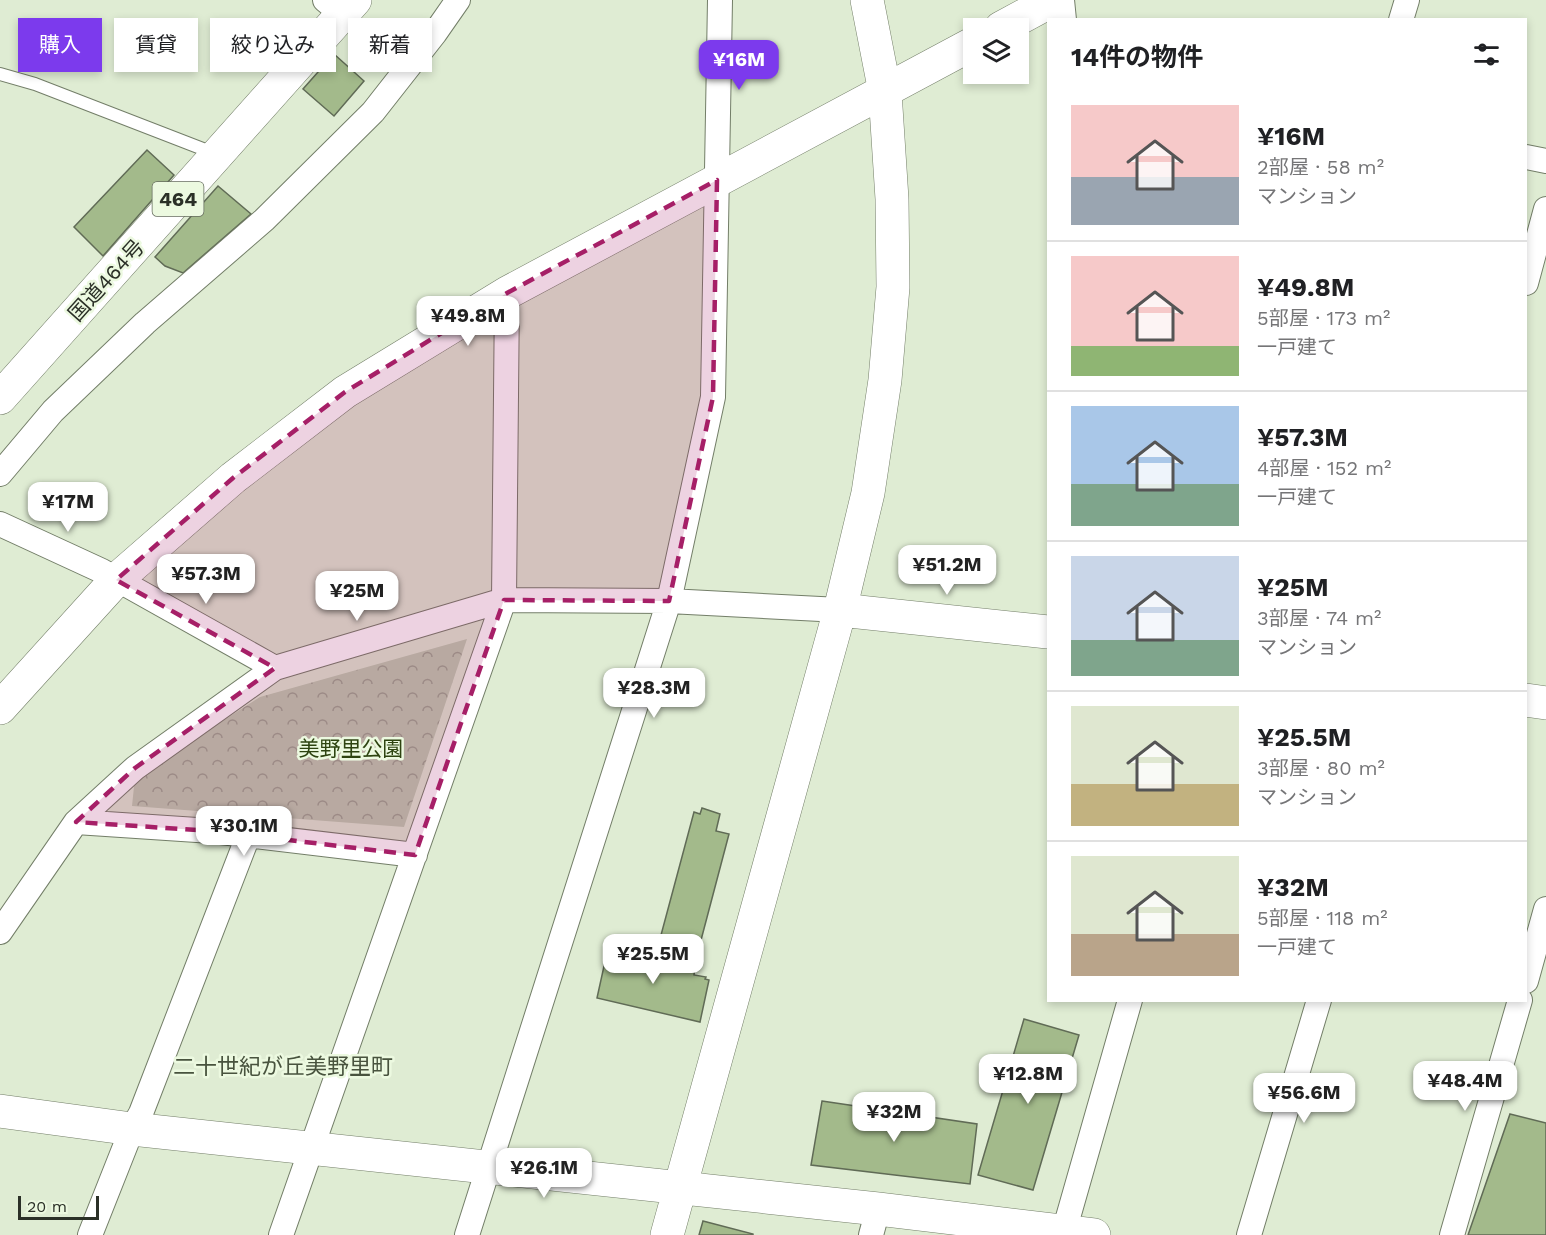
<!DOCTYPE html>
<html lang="ja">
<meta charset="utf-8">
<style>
:root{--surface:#fff;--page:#f6f6f6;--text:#202124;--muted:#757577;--line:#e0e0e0;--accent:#7c3aed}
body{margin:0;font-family:"Work Sans","Noto Sans JP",sans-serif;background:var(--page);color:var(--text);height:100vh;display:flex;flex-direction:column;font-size:22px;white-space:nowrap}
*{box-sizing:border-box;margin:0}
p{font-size:20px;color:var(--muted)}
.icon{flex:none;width:33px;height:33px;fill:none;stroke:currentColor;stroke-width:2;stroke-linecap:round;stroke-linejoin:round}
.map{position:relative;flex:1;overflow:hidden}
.details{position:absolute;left:1047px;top:18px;width:480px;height:984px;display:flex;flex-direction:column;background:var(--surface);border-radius:0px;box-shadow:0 3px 9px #0003}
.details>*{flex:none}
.hud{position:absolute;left:18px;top:18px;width:570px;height:54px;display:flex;gap:12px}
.tools{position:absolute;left:963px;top:18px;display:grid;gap:12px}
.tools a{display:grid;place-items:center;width:66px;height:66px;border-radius:0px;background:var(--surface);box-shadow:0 3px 9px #0003;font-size:30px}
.scale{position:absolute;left:18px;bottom:15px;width:81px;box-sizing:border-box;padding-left:6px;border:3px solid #2b3027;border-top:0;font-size:16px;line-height:21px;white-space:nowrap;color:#2b3027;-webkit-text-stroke:4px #ecf9e0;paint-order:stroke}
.price{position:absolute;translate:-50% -51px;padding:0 14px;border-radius:12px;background:#fff;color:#222;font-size:20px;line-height:39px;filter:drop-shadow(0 2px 3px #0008)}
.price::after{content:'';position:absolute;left:50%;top:36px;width:18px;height:14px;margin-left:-9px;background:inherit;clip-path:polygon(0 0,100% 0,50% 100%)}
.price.current{background:var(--accent);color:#fff}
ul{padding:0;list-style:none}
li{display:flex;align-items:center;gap:18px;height:150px;padding:0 24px}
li+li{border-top:2px solid var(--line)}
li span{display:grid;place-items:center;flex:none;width:168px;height:120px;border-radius:0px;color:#555}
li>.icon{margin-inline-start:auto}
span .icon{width:72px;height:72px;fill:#fffc;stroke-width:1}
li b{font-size:26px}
h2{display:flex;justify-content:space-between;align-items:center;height:72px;padding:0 24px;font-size:26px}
.chip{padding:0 21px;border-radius:0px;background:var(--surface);box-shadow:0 3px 9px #0003;font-size:21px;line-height:54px}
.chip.current{background:var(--accent);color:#fff}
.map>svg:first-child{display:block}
.park{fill:url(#park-crowns)}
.building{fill:#a3ba8b;stroke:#606b56;stroke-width:1.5}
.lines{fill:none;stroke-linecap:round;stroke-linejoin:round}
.lane-casing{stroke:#737e68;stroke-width:14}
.street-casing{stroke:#737e68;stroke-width:26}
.secondary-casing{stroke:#737e68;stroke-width:34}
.highway-casing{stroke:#737e68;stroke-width:34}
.lane{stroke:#fff;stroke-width:12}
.street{stroke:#fff;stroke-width:24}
.secondary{stroke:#fff;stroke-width:33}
.highway{stroke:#fff;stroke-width:33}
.marked{fill:#a61f67;fill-opacity:0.2;stroke:#a61f67;stroke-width:4.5;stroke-dasharray:12 8;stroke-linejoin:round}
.labels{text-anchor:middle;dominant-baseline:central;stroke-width:5;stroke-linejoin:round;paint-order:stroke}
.shield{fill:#ecf9e0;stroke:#656c5e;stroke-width:1.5}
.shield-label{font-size:20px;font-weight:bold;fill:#2b3027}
.street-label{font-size:21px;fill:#2b3027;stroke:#ecf9e0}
.park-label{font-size:21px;fill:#2d4310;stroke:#ecf9e0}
.neighbourhood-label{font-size:22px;fill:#48533e;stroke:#ecf9e0}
</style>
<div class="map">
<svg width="1546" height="1235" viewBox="0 0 1546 1235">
<defs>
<pattern id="park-crowns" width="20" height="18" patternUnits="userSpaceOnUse" patternTransform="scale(1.5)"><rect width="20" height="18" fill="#bdccaf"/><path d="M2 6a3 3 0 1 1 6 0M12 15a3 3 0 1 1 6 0" fill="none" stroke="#9aa68e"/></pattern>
</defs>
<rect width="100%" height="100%" fill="#dfecd3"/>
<path class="park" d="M467,639L404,827L132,806L135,777L260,697Z"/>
<path class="building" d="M334,54L364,81L334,116L303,89Z
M147,150L174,175L103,256L74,227Z
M218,186L251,214L183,273L165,266L155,257Z
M702,808L720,814L716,831L729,834L696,959L657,950L694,812L700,814Z
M608,948L695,967L694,975L706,977L705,979L709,980L700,1022L597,998Z
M1024,1019L1079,1035L1033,1190L978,1175Z
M822,1101L977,1124L970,1184L811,1165Z
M1510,1114L1546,1123V1235H1468Z
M703,1221L753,1234V1235H699Z"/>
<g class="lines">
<g class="lane-casing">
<path id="lane" d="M0,74L35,84L216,154"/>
</g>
<g class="street-casing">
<path id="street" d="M325,0L343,15
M1062,0L1064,20
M1401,20L1407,0
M1526,157L1546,161
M1526,283L1546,209
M0,474L53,411L145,323L264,220L373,112L435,33L458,0
M0,524L102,571L275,668
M76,822L212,831L415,855
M0,932L76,822L135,768L275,668L504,600L669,601L840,610
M1526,981L1546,909
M90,1235L132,1129L141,1113L248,836
M281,1235L504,600L507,293
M467,1235L669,601L713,397L720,0
M871,1235L878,1209
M1063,1235L1130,1000
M1249,1235L1319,1000
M1452,1235L1520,1000"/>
</g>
<g class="secondary-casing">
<path id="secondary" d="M1001,28L1053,0
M840,610L1048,632
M1526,700L1546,703
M0,708L116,580L233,478L345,392L507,293L974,43
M0,1111L132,1129L878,1209L1094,1235
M667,1235L840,610L868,493L885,380L893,287L892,199L885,92L867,0"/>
</g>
<g class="highway-casing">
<path id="highway" d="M0,398L355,0"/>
</g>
<use href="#lane" class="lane"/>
<use href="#street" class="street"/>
<use href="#secondary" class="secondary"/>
<use href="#highway" class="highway"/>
</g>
<path class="marked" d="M717,180L713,397L669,601L504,600L415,855L212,831L76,822L135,768L275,668L116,580L233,478L345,392L507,293Z"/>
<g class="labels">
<rect class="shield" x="152.5" y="182" width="51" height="34" rx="4.5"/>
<g class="shield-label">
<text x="178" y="199">464</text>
</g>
<g class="street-label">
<text transform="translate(106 280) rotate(-48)">国道464号</text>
</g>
<g class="park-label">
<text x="351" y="748">美野里公園</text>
</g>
<g class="neighbourhood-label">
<text x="283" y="1066">二十世紀が丘美野里町</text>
</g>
</g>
</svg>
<div class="tools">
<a><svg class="icon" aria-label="layers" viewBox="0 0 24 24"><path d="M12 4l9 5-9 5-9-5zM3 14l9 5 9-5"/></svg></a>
</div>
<div class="scale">20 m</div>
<b class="price current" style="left:739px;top:91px">¥16M</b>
<b class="price" style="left:468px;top:347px">¥49.8M</b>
<b class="price" style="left:68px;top:533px">¥17M</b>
<b class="price" style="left:947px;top:596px">¥51.2M</b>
<b class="price" style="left:206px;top:605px">¥57.3M</b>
<b class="price" style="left:357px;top:622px">¥25M</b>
<b class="price" style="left:654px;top:719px">¥28.3M</b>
<b class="price" style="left:244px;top:857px">¥30.1M</b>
<b class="price" style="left:653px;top:985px">¥25.5M</b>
<b class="price" style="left:1028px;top:1105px">¥12.8M</b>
<b class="price" style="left:1465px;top:1112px">¥48.4M</b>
<b class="price" style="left:1304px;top:1124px">¥56.6M</b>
<b class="price" style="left:894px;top:1143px">¥32M</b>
<b class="price" style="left:544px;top:1199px">¥26.1M</b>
<div class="hud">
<a class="chip current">購入</a>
<a class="chip">賃貸</a>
<a class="chip">絞り込み</a>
<a class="chip">新着</a>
</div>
<section class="details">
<h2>14件の物件<svg class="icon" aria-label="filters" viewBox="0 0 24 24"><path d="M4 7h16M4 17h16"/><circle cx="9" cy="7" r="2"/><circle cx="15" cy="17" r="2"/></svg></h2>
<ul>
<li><span style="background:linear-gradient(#f6c9c9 60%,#9aa5b1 0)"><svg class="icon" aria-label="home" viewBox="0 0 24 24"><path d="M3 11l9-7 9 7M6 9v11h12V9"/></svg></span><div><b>¥16M</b><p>2部屋 · 58 m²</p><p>マンション</p></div></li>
<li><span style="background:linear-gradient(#f6c9c9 75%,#8fb573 0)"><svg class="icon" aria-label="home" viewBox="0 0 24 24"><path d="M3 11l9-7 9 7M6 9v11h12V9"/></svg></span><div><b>¥49.8M</b><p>5部屋 · 173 m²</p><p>一戸建て</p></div></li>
<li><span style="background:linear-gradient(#a9c7e8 65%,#7fa58c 0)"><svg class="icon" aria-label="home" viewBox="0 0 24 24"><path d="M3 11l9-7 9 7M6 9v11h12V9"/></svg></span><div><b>¥57.3M</b><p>4部屋 · 152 m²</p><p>一戸建て</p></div></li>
<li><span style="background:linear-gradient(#c9d6e8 70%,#7fa58c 0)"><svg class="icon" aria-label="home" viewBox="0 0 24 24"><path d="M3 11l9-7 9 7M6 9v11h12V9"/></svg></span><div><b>¥25M</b><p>3部屋 · 74 m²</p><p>マンション</p></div></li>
<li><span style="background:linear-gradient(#dfe7d0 65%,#c2b280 0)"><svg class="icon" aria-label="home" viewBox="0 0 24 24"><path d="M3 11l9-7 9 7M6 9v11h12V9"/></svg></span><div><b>¥25.5M</b><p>3部屋 · 80 m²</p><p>マンション</p></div></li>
<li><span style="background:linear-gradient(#dfe7d0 65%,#b9a48a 0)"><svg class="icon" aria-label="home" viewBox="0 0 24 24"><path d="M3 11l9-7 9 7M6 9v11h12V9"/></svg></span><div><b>¥32M</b><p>5部屋 · 118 m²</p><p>一戸建て</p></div></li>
</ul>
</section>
</div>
